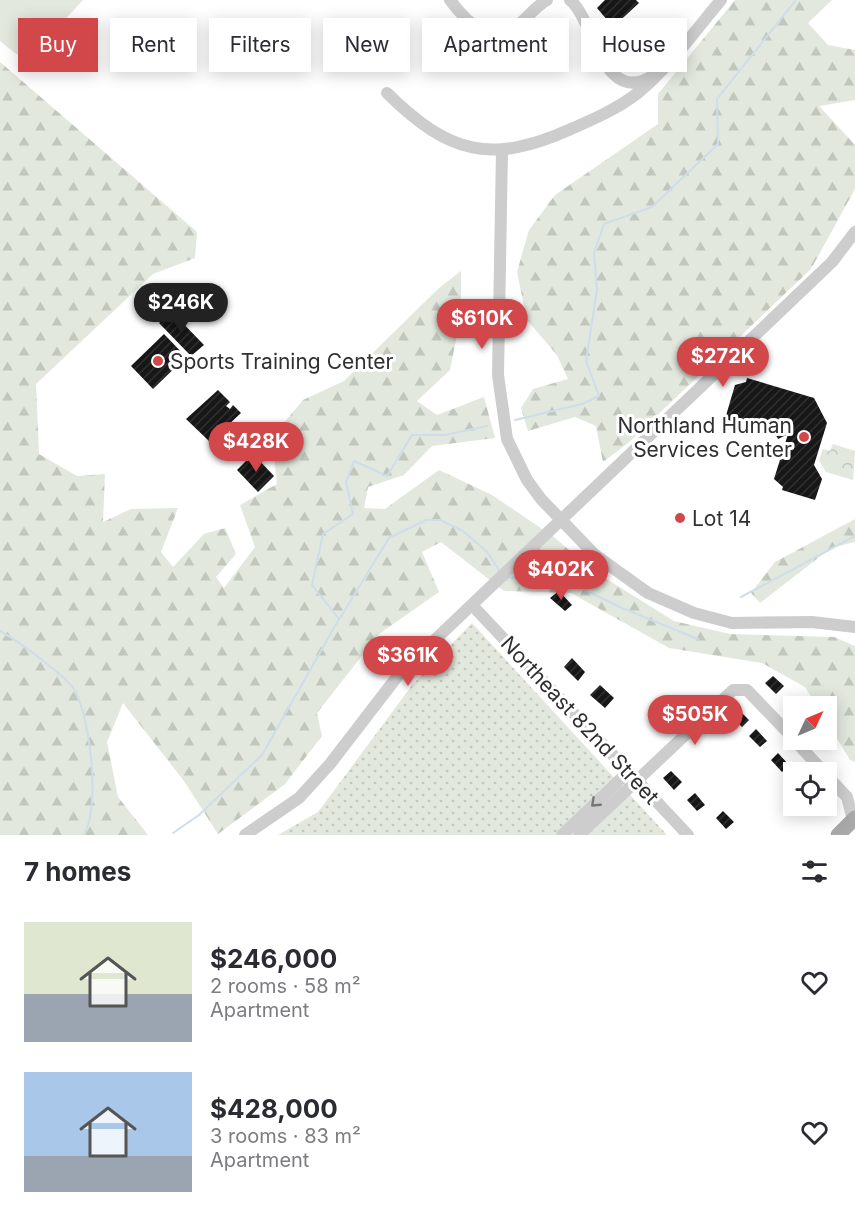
<!DOCTYPE html>
<meta charset="utf-8">
<style>
:root{--surface:#fff;--page:#f7f7f7;--text:#2b2b33;--muted:#7c7c81;--accent:#d24749}
body{margin:0;font-family:Inter,sans-serif;background:var(--page);color:var(--text);height:100vh;display:flex;flex-direction:column;font-size:22px;white-space:nowrap}
*{box-sizing:border-box;margin:0}
p{font-size:20px;color:var(--muted)}
.icon{flex:none;width:33px;height:33px;fill:none;stroke:currentColor;stroke-width:2;stroke-linecap:round;stroke-linejoin:round}
.map{position:relative;height:835px;overflow:hidden}
.drawer{display:flex;flex-direction:column;background:var(--surface);flex:1}
.drawer>*{flex:none}
.hud{position:absolute;left:18px;top:18px;width:819px;height:54px;display:flex;gap:12px}
.needle{width:39px;rotate:46deg}
.controls{position:absolute;left:783px;top:696px;display:grid;gap:12px}
.controls a{display:grid;place-items:center;width:54px;height:54px;border-radius:0px;background:var(--surface);box-shadow:0 3px 15px #0003;font-size:30px}
.price{position:absolute;translate:-50% -51px;padding:0 14px;border-radius:21px;background:var(--accent);color:#fff;font-size:20px;line-height:39px;filter:drop-shadow(0 2px 3px #0008)}
.price::after{content:'';position:absolute;left:50%;top:36px;width:18px;height:14px;margin-left:-9px;background:inherit;clip-path:polygon(0 0,100% 0,50% 100%)}
.price.on{background:#222;color:#fff}
ul{padding:0;list-style:none}
li{display:flex;align-items:center;gap:18px;height:150px;padding:0 24px}
li span{display:grid;place-items:center;flex:none;width:168px;height:120px;border-radius:0px;color:#555}
li>.icon{margin-inline-start:auto}
span .icon{width:72px;height:72px;fill:#fffc;stroke-width:1}
li b{font-size:26px}
h2{display:flex;justify-content:space-between;align-items:center;height:72px;padding:0 24px;font-size:26px}
.tag{padding:0 21px;border-radius:0px;background:var(--surface);box-shadow:0 3px 15px #0003;font-size:21px;line-height:54px}
.tag.on{background:var(--accent);color:#fff}
.map>svg:first-child{display:block}
.grass{fill:url(#grass-dots)}
.forest{fill:url(#forest-firs)}
.park{fill:url(#park-crowns)}
.pitch{fill:#e2e8dd}
.lines{fill:none;stroke-linecap:round;stroke-linejoin:round}
.stream{stroke:#cedde9;stroke-width:2}
.building{fill:url(#building-hatch)}
.minor{stroke:#cdcdcd;stroke-width:12}
.major{stroke:#a8a8a8;stroke-width:15}
.oneway{stroke:#777}
.poi-dot{fill:#d24749;stroke:#fff;stroke-width:2}
.labels{text-anchor:middle;dominant-baseline:central;stroke-width:6;stroke-linejoin:round;paint-order:stroke}
.poi-label{font-size:21px;fill:#303030;stroke:#fff;text-anchor:start}
.street-label{font-size:21px;fill:#303030;stroke:#fff}
</style>
<div class="map">
<svg width="855" height="835" viewBox="0 0 855 835">
<defs>
<pattern id="grass-dots" width="8" height="8" patternUnits="userSpaceOnUse" patternTransform="scale(1.5)"><rect width="8" height="8" fill="#e2e8dd"/><path d="M2 2h.1M6 6h.1" fill="none" stroke="#c2c7be" stroke-width="1.8" stroke-linecap="round"/></pattern>
<pattern id="forest-firs" width="22" height="20" patternUnits="userSpaceOnUse" patternTransform="scale(1.5)"><rect width="22" height="20" fill="#e2e8dd"/><path d="M5 1l3.5 6h-7zM16 11l3.5 6h-7z" fill="#c2c7be"/></pattern>
<pattern id="park-crowns" width="20" height="18" patternUnits="userSpaceOnUse" patternTransform="scale(1.5)"><rect width="20" height="18" fill="#e2e8dd"/><path d="M2 6a3 3 0 1 1 6 0M12 15a3 3 0 1 1 6 0" fill="none" stroke="#c2c7be"/></pattern>
<pattern id="building-hatch" width="6" height="6" patternUnits="userSpaceOnUse" patternTransform="scale(1.5)"><rect width="6" height="6" fill="#171717"/><path d="M-1 1l2-2M0 6l6-6M5 7l2-2" fill="none" stroke="#303030"/></pattern>
</defs>
<rect width="100%" height="100%" fill="#fff"/>
<path class="grass" d="M472,623L667,835H278L318,812L413,684Z"/>
<path class="forest" d="M735,0H832L808,23L828,45L855,50V100L819,106L855,145V189L811,269L628,443L603,462L596,426L575,417L528,431L521,408L533,389L568,379L557,355L527,320L517,272L529,230L555,195L658,124V94Z
M0,62L197,232L195,258L153,274L36,384L39,454L77,476L105,474L103,522L131,509L178,508L161,552L173,567L204,534L225,528L236,554L216,577L224,588L255,547L240,505L277,484L272,437L303,400L344,381L439,288L461,271V315L450,370L417,401L437,415L484,397L495,438L432,446L404,475L368,487L364,508L385,509L439,470L492,495L554,537L592,570L674,621L730,634L834,637L855,646V762L850,760L827,722L826,706H817L805,687L762,663L669,648L571,593L504,591L441,542L422,552L439,592L379,634L317,713L322,736L285,784L218,834L184,781L123,703L107,742L118,797L148,835H0Z
M855,519V542L831,548L760,603L751,593L775,562Z"/>
<path class="park" d="M833,444L855,451L853,480L826,472L819,460L823,449L830,451Z"/>
<path class="pitch" d="M0,0H83L36,51L16,54L0,41Z"/>
<g class="lines">
<path class="stream" d="M515,420L582,404L599,396L586,361L597,290L594,253L604,224L652,207L718,144L717,99L796,0
M507,578L552,574L622,608L698,639
M741,597L855,536
M340,618L389,538L426,520H440L463,531L487,552L499,570
M0,631C15,639 68,677 75,691C91,722 100,804 84,835
M173,833L199,815L262,755L339,619L312,585L323,534L353,514L346,482L354,461L387,476L412,435H445L487,426"/>
</g>
<path class="building" d="M605,0H636L639,3L613,27L597,8Z
M171,311L204,345L191,356L159,323Z
M164,334L186,357L153,389L131,366Z
M747,378L814,398L827,423L814,465L822,479L815,500L782,490L783,487L774,479L788,434L778,439L773,430L783,425L761,418L747,426L725,419L735,385L746,382Z
M218,390L230,402L226,406L230,409L233,405L241,413L210,442L186,419Z
M253,454L274,476L258,492L237,470Z
M559,591L572,605L565,611L550,598Z
M572,658L585,672L578,681L564,667Z
M773,676L784,686L776,694L765,683Z
M600,685L614,698L605,708L590,695Z
M795,698L803,706H794V713L786,706Z
M738,709L749,720L742,727L731,716Z
M756,729L767,741L760,747L749,736Z
M778,753L789,765L782,772L771,760Z
M671,771L682,782L674,790L663,778Z
M695,793L705,805L697,811L687,800Z
M723,811L734,822L726,829L716,818Z"/>
<g class="lines">
<path class="minor" d="M450,0C467,23 492,48 518,25C528,17 536,6 547,0
M570,0C595,20 601,105 651,77
M387,93C449,154 491,165 571,129C594,119 619,108 639,92C670,66 695,31 721,0
M502,151L498,375L507,439L527,480L541,499L595,555L648,593L694,613L732,623L812,622L855,627
M472,605L688,835
M794,740L824,772
M826,775L847,797L853,820
M245,835L299,798L330,764L400,673L832,262L855,232
M562,835L629,771
M579,835L733,690H747L794,739"/>
<path class="major" d="M838,835L855,818"/>
</g>
<defs><path id="oneway-chevron" d="M-2-3.5L2.5 0L-2 3.5" fill="none" stroke-width="1.6" stroke-linecap="round" stroke-linejoin="round" transform="scale(1.5)"/></defs>
<use class="oneway" href="#oneway-chevron" transform="translate(595 803) rotate(137)"/>
<g class="poi-dot">
<circle cx="158" cy="361" r="6"/>
<circle cx="804" cy="437" r="6"/>
<circle cx="680" cy="518" r="6"/>
</g>
<g class="labels">
<g class="poi-label">
<text x="170" y="361">Sports Training Center</text>
<text x="792" y="425" text-anchor="end">Northland Human<tspan x="792" dy="24">Services Center</tspan></text>
<text x="692" y="518">Lot 14</text>
</g>
<g class="street-label">
<text transform="translate(580 720) rotate(47)">Northeast 82nd Street</text>
</g>
</g>
</svg>
<div class="controls">
<a><svg class="needle" viewBox="-14 -14 28 28"><path d="M0-13l5 13h-10z" fill="#e53935"/><path d="M0 13l5-13h-10z" fill="#7c7c81"/></svg></a>
<a><svg class="icon" aria-label="locate" viewBox="0 0 24 24"><circle cx="12" cy="12" r="6"/><path d="M12 2v4M12 18v4M2 12h4M18 12h4"/></svg></a>
</div>
<b class="price on" style="left:181px;top:334px">$246K</b>
<b class="price" style="left:482px;top:350px">$610K</b>
<b class="price" style="left:723px;top:388px">$272K</b>
<b class="price" style="left:256px;top:473px">$428K</b>
<b class="price" style="left:561px;top:601px">$402K</b>
<b class="price" style="left:408px;top:687px">$361K</b>
<b class="price" style="left:695px;top:746px">$505K</b>
<div class="hud">
<a class="tag on">Buy</a>
<a class="tag">Rent</a>
<a class="tag">Filters</a>
<a class="tag">New</a>
<a class="tag">Apartment</a>
<a class="tag">House</a>
</div>
</div>
<section class="drawer">
<h2>7 homes<svg class="icon" aria-label="filters" viewBox="0 0 24 24"><path d="M4 7h16M4 17h16"/><circle cx="9" cy="7" r="2"/><circle cx="15" cy="17" r="2"/></svg></h2>
<ul>
<li><span style="background:linear-gradient(#dfe7d0 60%,#9aa5b1 0)"><svg class="icon" aria-label="home" viewBox="0 0 24 24"><path d="M3 11l9-7 9 7M6 9v11h12V9"/></svg></span><div><b>$246,000</b><p>2 rooms · 58 m²</p><p>Apartment</p></div><svg class="icon" aria-label="heart" viewBox="0 0 24 24"><path d="M12 20l-8-8c-3-5 5-10 8-4 3-6 11-1 8 4z"/></svg></li>
<li><span style="background:linear-gradient(#a9c7e8 70%,#9aa5b1 0)"><svg class="icon" aria-label="home" viewBox="0 0 24 24"><path d="M3 11l9-7 9 7M6 9v11h12V9"/></svg></span><div><b>$428,000</b><p>3 rooms · 83 m²</p><p>Apartment</p></div><svg class="icon" aria-label="heart" viewBox="0 0 24 24"><path d="M12 20l-8-8c-3-5 5-10 8-4 3-6 11-1 8 4z"/></svg></li>
</ul>
</section>
